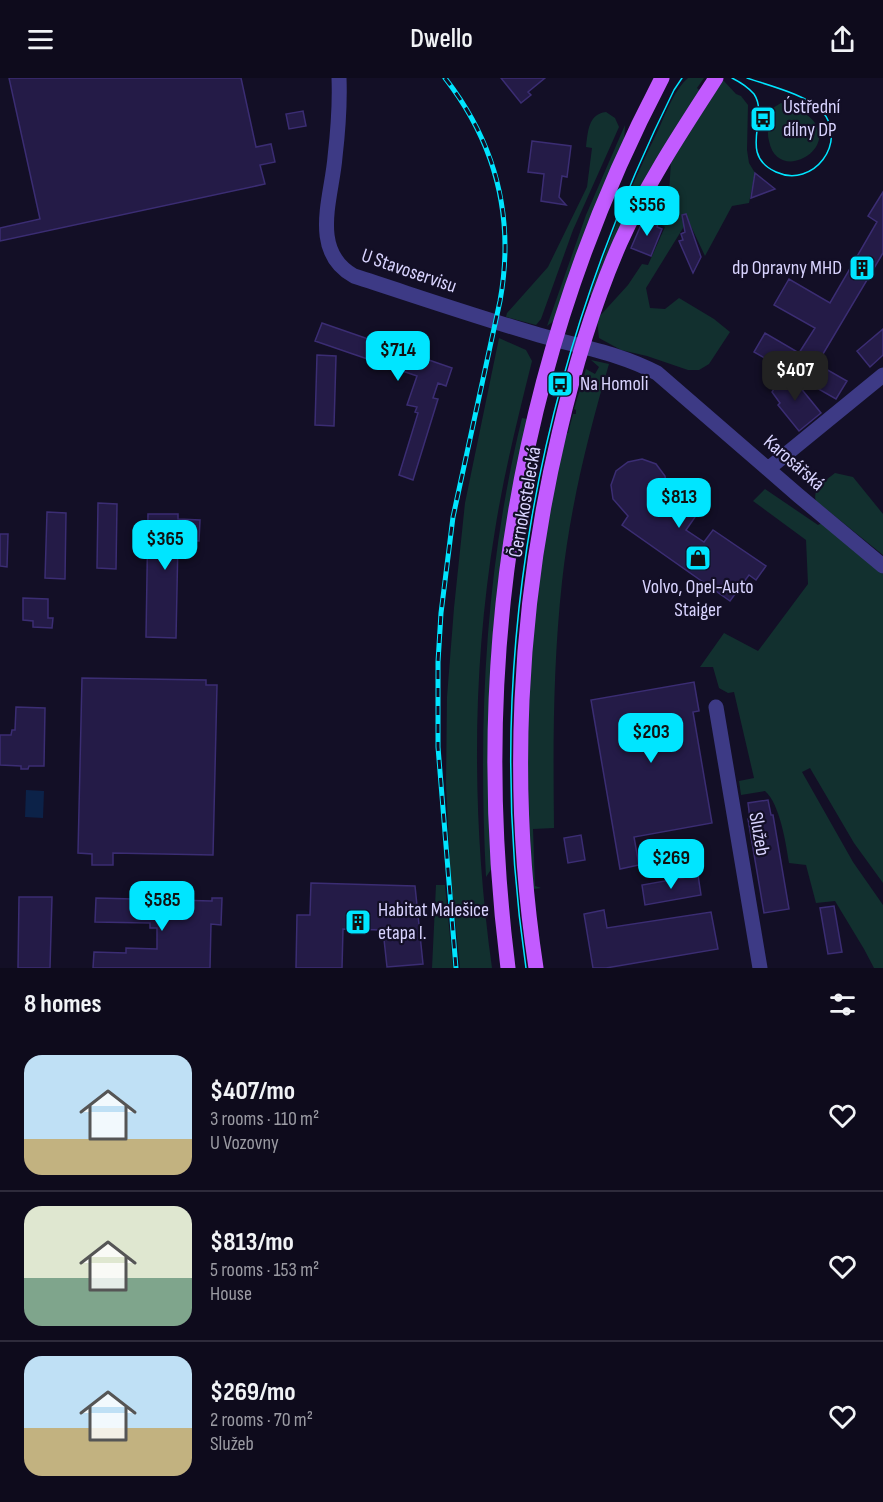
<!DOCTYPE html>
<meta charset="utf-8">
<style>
:root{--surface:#0e0b1c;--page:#1c1929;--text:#f1f3f6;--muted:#9b9ba3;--line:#2e2b3b;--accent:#00e5ff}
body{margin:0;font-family:"Sofia Sans Condensed",sans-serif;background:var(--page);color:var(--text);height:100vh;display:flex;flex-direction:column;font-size:22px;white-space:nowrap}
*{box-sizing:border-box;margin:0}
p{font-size:20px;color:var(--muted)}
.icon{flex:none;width:33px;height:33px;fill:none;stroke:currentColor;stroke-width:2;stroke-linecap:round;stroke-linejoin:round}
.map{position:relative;height:890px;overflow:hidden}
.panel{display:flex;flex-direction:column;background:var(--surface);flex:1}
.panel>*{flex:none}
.price{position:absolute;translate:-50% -51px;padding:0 14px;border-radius:12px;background:var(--accent);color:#111;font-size:20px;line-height:39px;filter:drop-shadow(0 2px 3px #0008)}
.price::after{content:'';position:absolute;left:50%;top:36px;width:18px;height:14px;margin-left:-9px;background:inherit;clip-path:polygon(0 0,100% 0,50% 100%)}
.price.current{background:#222;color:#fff}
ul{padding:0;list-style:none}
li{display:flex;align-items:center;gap:18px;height:150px;padding:0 24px}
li+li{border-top:2px solid var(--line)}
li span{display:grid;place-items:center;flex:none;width:168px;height:120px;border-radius:18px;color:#555}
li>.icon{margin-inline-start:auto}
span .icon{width:72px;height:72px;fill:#fffc;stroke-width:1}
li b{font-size:26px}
h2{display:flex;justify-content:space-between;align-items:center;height:72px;padding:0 24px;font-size:26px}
header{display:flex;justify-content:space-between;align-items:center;height:78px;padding:0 24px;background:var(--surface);font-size:27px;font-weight:600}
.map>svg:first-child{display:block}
.green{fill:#12302f}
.water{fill:#0c2248}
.building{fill:#241b47;stroke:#3b2d73;stroke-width:1.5}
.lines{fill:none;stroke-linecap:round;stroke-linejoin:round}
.minor{stroke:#3d3a85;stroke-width:15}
.major{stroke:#c25bff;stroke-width:15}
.tram{stroke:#00e5ff;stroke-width:1.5}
.rail-casing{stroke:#00e5ff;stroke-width:5}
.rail{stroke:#130f26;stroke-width:3;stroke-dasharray:9;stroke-linecap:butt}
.labels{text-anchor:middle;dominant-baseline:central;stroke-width:4.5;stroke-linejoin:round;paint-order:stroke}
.poi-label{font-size:20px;fill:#d9d4ff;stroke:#130f26;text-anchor:start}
.street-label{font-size:20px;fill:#d9d4ff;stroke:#130f26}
</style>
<header><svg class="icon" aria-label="menu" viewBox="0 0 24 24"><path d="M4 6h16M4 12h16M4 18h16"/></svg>Dwello<svg class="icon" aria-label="share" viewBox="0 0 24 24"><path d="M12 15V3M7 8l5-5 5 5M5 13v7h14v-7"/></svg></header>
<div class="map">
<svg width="883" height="890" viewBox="0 0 883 890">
<rect width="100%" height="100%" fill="#130f26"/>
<path class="green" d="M688,0H704L697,10L700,13L592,219L590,216C610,159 633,103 660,48C667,32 675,11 688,0Z
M723,2L736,16L741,18L748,27L747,72L749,85L755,95L749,125L732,128L705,178L688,142L646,210L650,230L665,231L679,220L714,241L730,254L709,286L699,292H688L647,278L621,272L599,260L597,241L628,207L642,186L648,187L665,149L657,144L669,115L671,83Z
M781,25C789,29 799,32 807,37C847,67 778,109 769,63C766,53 770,41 771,31Z
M606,34L615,40L619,49L573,152L541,241L536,247L506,239L507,235L548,189L587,109L592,70L586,69C588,54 588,36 606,34Z
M625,47L624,64L555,242L547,248L586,137Z
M499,260L526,272L532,283C518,339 504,395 495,452C471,597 472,745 492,890H460L450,790L446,706L447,619L454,530L465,425Z
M591,282L609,286C588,357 570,430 562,504C553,586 553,668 554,750L533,751L535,808L541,810L533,811C525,698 525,584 543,472C549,433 558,394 565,355H568L573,336H576V332L574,331L586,291L595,296L599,289Z
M522,340L527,341C516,395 505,449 498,503C487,599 486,694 492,790L486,799C478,644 485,491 522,340Z
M835,395L853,399L883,436V477L821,427L818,428C809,412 823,405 835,395Z
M765,411L818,447L822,445L883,496V805L854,765L810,690L802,694L853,784L883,827V890H874L864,871L835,823L816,825L806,787L789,785C786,766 780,726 765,713L741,717L739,703L754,700L734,614L728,615L719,610L713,589H700L724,555L758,573L808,506L806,462L753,423Z
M436,807H445L453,890H432Z"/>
<path class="water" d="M26,712L44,713L43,740L25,739Z"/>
<path class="building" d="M9,0H241L256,69L271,66L275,84L260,87L265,106L0,163V150L40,141Z
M501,0H545L528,14L531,17L521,25Z
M303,33L306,48L289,51L286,36Z
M532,63L571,68L567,99L562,98L559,119L566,127L541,123L544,96L528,94Z
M755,95L775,111L751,120Z
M883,114V175L817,286L847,303L836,321L754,274L765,255L799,275L815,250L774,227L789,201L830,225L877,144L868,138Z
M686,136L701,179L693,195L679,163L683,162L681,156L685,154L682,137Z
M644,140L658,145L657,149L662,151L651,178L631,170Z
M322,245L452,290L446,308L438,305L433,320L438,321L413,402L399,397L418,335L415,334L417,329L407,327L417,298L315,263Z
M883,251V277L870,289L857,273Z
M317,277L336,278L334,348L315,347Z
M786,292L821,335L799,353L778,327L780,325L772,314Z
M642,381L656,386L665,398L667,412L685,424L688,419L702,429L686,452L704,464L713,452L766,488L756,502L749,497L730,523L622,447L628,438L613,421L611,407L616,393L628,384Z
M98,425L117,426L116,491L97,490Z
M47,434L66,435L65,501L45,500Z
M148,436H178V441L200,442L199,463L178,462L176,560L146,559Z
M0,456H8L7,489L0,488Z
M23,520L48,521V540H53L52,550L33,549V543L23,542Z
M82,600L206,602V607H217L213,777L113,775V787H92V776L78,775Z
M694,604L699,633L693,634L712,745L634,759L639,787L620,791L591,622Z
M16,629L45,630L44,688H29L28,691H21V688L0,687V657H11L12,652H15Z
M768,722L771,737H773L789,831L764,835L748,741H750L748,725Z
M581,757L585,782L568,785L564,760Z
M698,797L701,817L645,827L642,807Z
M311,805L415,808L423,886L387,889L383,852L343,851L342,890H296L297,837H310Z
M19,819H52L50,890H18Z
M96,820L212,823V820H222L221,847L211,846L210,890H93L94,874L126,875V870L157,871V850H150V845L95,844Z
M834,828L842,874L828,876L820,830Z
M604,832L607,850L711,834L718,871L606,890H593L584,836Z"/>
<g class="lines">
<path class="minor" d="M339,0C340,26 338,53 335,79C332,119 309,173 354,198C416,218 477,239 539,257C580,269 619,275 657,295L799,418L883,488
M768,391L883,297
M716,629L760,890"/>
<path class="major" d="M508,890C469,580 516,278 662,0
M536,890C509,713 518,530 559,356C574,291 593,227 620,165C646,107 681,54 716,0"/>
<path class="tram" d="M732,0C740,4 748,9 754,16C770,40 737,76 776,94C813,111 849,64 822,33C808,17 767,7 747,0
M526,890C481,584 537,288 674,12L682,0"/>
<g class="rail-casing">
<path id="rail" d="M445,0C497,67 515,140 500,223L453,439L441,535L438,584V669L456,890"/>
</g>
<use href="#rail" class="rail"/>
</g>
<defs>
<g id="bus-square" transform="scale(1.35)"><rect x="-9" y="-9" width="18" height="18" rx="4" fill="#00e5ff" stroke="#130f26"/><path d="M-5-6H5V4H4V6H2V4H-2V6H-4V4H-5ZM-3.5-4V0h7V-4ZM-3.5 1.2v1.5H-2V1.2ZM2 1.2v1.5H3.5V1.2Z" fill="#111"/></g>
<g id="building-square" transform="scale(1.35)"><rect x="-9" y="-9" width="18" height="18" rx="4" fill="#00e5ff" stroke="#130f26"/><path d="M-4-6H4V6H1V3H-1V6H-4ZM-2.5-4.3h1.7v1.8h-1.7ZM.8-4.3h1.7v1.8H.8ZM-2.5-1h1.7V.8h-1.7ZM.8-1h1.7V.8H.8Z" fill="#111"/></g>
<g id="shop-square" transform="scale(1.35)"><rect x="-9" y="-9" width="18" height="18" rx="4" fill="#00e5ff" stroke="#130f26"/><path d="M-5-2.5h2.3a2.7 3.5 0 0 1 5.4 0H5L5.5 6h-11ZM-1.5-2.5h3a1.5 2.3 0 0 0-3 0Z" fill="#111"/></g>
</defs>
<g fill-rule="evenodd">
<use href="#bus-square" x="763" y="41"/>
<use href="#building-square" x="862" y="190"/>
<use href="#bus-square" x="560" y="306"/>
<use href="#shop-square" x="698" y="480"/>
<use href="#building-square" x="358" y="844"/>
</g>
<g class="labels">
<g class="poi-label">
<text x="783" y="29">Ústřední<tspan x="783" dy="23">dílny DP</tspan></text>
<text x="842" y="190" text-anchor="end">dp Opravny MHD</text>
<text x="580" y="306">Na Homoli</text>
<text x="698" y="509" text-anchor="middle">Volvo, Opel-Auto<tspan x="698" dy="23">Staiger</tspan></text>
<text x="378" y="832">Habitat Malešice<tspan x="378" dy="23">etapa I.</tspan></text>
</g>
<g class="street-label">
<text transform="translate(409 193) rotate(19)">U Stavoservisu</text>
<text transform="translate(794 385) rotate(41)">Karosářská</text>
<text transform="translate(525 424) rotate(-80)">Černokostelecká</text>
<text transform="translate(759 756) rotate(80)">Služeb</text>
</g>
</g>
</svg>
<b class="price" style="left:647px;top:159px">$556</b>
<b class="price" style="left:398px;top:304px">$714</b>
<b class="price current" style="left:795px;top:324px">$407</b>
<b class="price" style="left:679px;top:451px">$813</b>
<b class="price" style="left:165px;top:493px">$365</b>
<b class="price" style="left:651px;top:686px">$203</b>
<b class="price" style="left:671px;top:812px">$269</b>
<b class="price" style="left:162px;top:854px">$585</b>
</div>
<section class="panel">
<h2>8 homes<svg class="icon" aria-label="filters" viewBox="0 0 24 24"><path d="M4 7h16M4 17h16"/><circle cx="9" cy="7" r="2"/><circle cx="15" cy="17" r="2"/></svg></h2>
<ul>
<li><span style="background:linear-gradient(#bfe0f5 70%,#c2b280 0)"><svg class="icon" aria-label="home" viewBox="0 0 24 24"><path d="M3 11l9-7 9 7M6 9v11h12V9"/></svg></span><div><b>$407/mo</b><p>3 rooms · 110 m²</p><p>U Vozovny</p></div><svg class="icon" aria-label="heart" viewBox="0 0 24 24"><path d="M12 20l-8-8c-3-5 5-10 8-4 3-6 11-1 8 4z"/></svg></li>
<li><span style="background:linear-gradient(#dfe7d0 60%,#7fa58c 0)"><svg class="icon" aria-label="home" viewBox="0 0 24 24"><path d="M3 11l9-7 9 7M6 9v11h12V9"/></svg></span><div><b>$813/mo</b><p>5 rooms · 153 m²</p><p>House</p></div><svg class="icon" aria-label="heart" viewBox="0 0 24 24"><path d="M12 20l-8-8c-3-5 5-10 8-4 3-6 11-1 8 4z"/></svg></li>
<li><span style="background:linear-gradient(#bfe0f5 60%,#c2b280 0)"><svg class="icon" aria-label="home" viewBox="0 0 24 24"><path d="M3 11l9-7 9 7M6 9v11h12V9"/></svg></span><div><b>$269/mo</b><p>2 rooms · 70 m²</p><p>Služeb</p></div><svg class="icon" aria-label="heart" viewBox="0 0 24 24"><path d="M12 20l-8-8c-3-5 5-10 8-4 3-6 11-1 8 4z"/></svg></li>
</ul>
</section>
